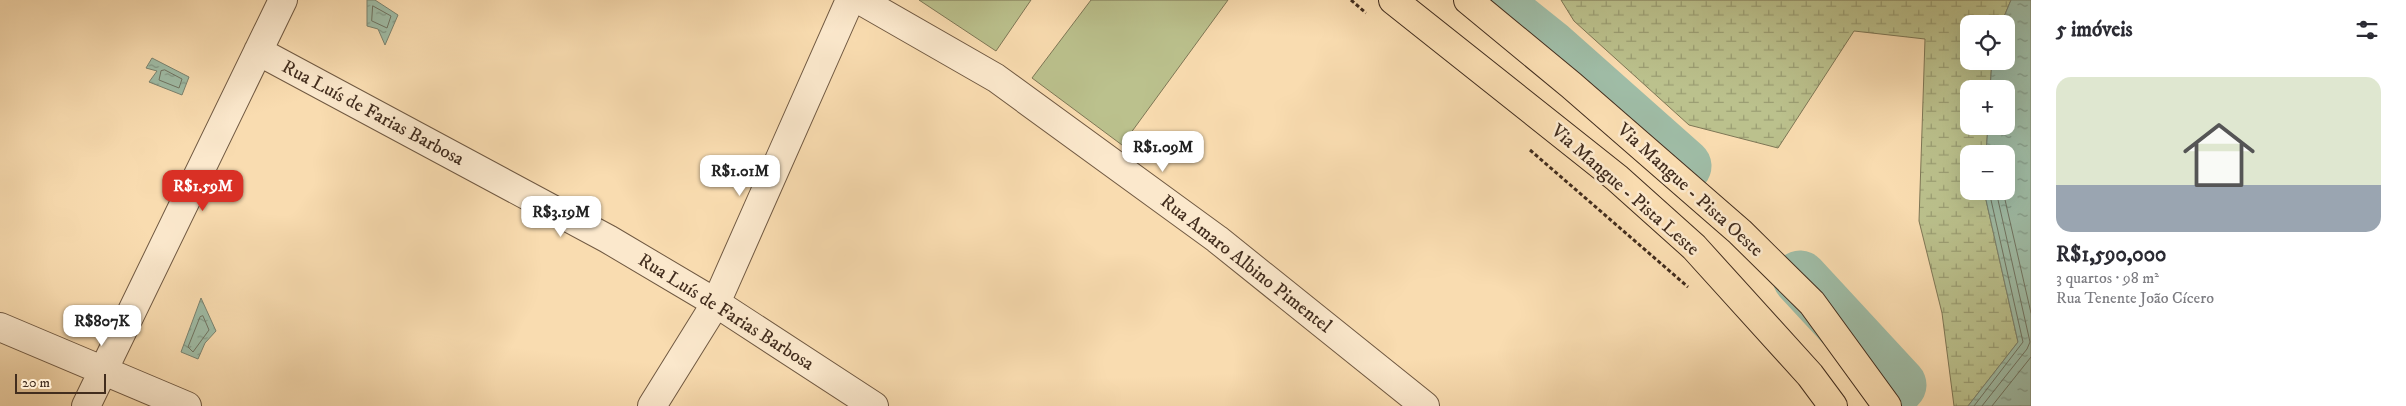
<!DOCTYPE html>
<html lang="pt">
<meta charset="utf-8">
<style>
:root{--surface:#fff;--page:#f7f7f7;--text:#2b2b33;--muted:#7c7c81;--accent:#d93025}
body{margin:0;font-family:"IM FELL DW Pica",serif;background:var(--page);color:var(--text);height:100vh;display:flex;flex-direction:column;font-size:19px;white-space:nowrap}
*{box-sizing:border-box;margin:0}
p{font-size:16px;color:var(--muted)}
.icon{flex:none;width:28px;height:28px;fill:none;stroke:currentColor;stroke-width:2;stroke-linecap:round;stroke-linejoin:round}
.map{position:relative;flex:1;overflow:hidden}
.panel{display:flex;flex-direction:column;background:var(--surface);width:375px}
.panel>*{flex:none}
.fabs{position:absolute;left:1960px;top:15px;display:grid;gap:10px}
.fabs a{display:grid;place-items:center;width:55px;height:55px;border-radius:10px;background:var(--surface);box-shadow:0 5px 20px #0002;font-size:25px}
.scale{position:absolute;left:15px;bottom:12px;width:91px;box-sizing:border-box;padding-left:5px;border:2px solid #422d1e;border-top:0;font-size:14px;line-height:18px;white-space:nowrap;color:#422d1e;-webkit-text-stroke:4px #fbe8cc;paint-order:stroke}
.price{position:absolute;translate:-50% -42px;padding:0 11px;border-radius:10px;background:#fff;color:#222;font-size:16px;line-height:32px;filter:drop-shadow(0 1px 2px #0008)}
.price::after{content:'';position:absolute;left:50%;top:30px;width:15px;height:11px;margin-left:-8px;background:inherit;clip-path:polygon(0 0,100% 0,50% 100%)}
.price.current{background:var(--accent);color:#fff}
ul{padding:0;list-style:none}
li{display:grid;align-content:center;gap:10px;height:265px;padding:0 25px}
li span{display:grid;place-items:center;height:155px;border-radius:15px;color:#555}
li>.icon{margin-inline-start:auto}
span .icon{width:90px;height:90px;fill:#fffc;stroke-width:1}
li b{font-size:21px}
h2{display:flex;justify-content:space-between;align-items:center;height:60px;padding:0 25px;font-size:21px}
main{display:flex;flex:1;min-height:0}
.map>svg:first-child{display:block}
.wetland{fill:url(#wetland-marsh);stroke:#7e7756}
.pitch{fill:#bbc18d;stroke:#7e7756}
.water{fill:url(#water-ripples);stroke:#7a8370}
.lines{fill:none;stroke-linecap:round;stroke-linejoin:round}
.shore{stroke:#707462;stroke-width:1}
.river{stroke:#9fbca6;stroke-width:55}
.street-casing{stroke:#705942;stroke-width:30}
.primary-casing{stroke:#422d1e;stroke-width:30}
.path{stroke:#422d1e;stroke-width:3;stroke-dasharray:4 2.5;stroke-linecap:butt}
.street{stroke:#fbe8cc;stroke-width:28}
.primary{stroke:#f9dcb0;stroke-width:28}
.labels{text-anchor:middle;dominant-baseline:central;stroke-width:5;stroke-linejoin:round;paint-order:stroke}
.street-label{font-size:19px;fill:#422d1e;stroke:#fbe8cc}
</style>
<main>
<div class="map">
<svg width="2031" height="406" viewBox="0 0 2031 406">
<defs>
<pattern id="wetland-marsh" width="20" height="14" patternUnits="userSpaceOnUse" patternTransform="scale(1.25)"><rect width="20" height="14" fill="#bbc18d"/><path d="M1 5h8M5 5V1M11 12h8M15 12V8" fill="none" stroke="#9a9d73"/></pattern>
<pattern id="water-ripples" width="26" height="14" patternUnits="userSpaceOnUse" patternTransform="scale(1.25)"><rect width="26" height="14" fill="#9fbca6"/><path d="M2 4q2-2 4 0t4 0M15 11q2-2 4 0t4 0" fill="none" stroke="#839987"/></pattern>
</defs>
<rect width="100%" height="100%" fill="#f9dcb0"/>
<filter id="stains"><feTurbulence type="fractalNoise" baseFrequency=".004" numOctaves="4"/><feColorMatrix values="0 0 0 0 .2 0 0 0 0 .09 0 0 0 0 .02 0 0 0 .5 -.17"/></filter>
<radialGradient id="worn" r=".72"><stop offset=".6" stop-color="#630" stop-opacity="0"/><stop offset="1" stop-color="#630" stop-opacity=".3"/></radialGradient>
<path class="wetland" d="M1561,0H2011L2001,24H1969V61H1992L1990,89H1969V126H1988L1986,154H1969V191H1984L2018,342L1968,406H1954L1942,313L1919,221L1925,39L1854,31L1778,148L1689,125L1574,21Z"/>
<path class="pitch" d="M919,0H1031L996,51Z
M1091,0H1228L1122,145L1032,78Z"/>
<path class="water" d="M367,0H375L398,15L385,45L378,29L367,26Z
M2011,0H2031V406H1968L2018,342L1984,191H2006V154H1986L1988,126H2006V89H1990L1992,61H2006V24H2001Z
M152,58L189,77L182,95L149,82L157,71L146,68Z
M201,298L216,331L205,343L198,359L181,352Z"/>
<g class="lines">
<path class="shore" d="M373,6L391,16L387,28L372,21Z
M165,70L182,79L179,88L159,80L161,71Z
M2003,191L2031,313
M203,316L209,330L193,352L188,347L200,317Z
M1974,406L2023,342L1989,191
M1982,406L2027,349L2030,342L1996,191
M1992,406L2031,357"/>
<path class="river" d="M1491,0L1551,48L1684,166
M1800,278L1899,385"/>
<g class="street-casing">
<path id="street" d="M860,0L996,78L1217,239L1425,406
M258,51L608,239L716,303L874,406
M0,327L187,406
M86,406L283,0
M652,406L716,303L850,0"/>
</g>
<g class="primary-casing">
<path id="primary" d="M1393,0L1617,178L1694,247L1810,375L1833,406
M1468,0L1571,85L1740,232L1812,303L1887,406"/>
</g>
<path class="path" d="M1351,0L1366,13
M1530,150L1688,287"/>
<use href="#street" class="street"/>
<use href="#primary" class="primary"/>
</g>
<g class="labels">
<g class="street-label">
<text transform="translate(373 113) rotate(28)">Rua Luís de Farias Barbosa</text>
<text transform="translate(1625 190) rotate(41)">Via Mangue - Pista Leste</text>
<text transform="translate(1690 190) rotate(42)">Via Mangue - Pista Oeste</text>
<text transform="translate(1246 264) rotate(38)">Rua Amaro Albino Pimentel</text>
<text transform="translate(726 312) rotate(32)">Rua Luís de Farias Barbosa</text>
</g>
</g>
<rect width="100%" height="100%" filter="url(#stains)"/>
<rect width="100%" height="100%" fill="url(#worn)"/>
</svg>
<div class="fabs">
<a><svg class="icon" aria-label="locate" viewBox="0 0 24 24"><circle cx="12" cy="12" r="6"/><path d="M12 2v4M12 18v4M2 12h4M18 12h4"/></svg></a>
<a>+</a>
<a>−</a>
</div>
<div class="scale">20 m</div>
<b class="price" style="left:1163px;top:173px">R$1.09M</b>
<b class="price" style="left:740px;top:197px">R$1.01M</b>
<b class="price current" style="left:203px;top:212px">R$1.59M</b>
<b class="price" style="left:561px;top:238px">R$3.19M</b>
<b class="price" style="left:102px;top:347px">R$807K</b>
</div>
<section class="panel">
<h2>5 imóveis<svg class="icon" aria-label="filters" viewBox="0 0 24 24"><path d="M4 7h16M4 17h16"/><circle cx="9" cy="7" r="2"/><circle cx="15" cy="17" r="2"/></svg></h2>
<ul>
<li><span style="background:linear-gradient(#dfe7d0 70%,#9aa5b1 0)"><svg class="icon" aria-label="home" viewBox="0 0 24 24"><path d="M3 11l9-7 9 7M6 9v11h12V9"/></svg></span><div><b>R$1,590,000</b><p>3 quartos · 98 m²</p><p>Rua Tenente João Cícero</p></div></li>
</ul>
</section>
</main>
